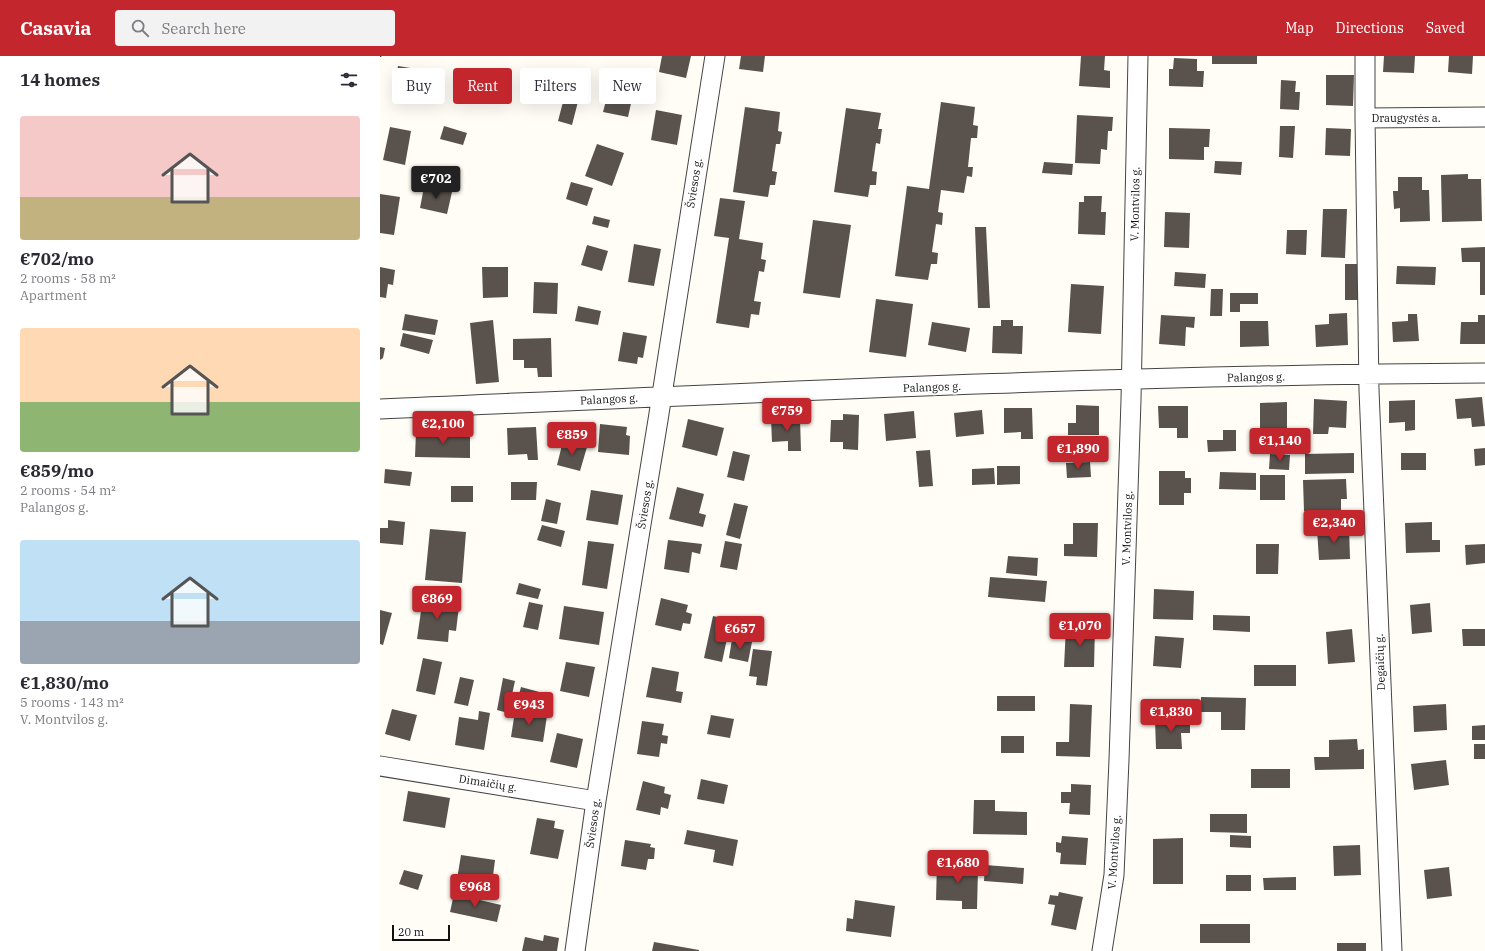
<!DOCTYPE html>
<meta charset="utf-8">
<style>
:root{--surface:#fff;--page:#f2f2f3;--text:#2b2b33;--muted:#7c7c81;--accent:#c4262e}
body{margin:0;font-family:"IBM Plex Serif",serif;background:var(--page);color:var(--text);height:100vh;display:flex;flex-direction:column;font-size:15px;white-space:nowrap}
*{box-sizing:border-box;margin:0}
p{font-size:13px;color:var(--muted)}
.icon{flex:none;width:22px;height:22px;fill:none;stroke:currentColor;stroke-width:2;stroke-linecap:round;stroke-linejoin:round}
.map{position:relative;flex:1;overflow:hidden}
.drawer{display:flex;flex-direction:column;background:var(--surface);width:380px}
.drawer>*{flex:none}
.top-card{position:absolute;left:12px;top:12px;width:380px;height:36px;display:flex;gap:8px}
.scale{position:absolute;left:12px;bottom:10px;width:58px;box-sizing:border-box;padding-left:4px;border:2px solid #111;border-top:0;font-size:11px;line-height:14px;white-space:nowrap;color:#111;-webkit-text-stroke:3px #fff;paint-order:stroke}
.price{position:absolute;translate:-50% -34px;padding:0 9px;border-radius:4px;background:var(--accent);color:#fff;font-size:13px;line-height:26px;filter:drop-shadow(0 1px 2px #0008)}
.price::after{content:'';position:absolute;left:50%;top:24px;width:12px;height:9px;margin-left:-6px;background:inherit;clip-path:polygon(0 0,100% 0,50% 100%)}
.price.active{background:#222;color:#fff}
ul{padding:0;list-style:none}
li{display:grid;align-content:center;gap:8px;height:212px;padding:0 20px}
li span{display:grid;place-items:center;height:124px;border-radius:4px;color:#555}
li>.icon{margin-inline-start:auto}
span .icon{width:72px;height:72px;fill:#fffc;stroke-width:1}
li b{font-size:17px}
h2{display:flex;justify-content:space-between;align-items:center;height:48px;padding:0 20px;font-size:17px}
.chip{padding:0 14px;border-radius:4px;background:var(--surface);box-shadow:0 4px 16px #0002;font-size:14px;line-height:36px}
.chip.active{background:var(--accent);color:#fff}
header{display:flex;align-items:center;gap:24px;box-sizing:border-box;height:56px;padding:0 20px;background:var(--accent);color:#fff}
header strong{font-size:19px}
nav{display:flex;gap:22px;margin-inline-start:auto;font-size:14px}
.search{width:280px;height:36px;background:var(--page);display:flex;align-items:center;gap:10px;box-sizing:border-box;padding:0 14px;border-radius:4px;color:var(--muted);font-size:15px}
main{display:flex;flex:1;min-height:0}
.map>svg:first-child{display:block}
.building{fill:#5a524d}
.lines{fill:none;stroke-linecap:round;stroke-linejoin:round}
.street-casing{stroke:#444;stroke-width:21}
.path{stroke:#333;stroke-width:2.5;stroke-dasharray:4 2;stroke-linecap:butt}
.street{stroke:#fff;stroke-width:19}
.labels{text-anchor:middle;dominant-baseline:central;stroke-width:4;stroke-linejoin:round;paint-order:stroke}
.street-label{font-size:11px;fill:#111;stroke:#fff}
</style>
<header>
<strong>Casavia</strong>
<div class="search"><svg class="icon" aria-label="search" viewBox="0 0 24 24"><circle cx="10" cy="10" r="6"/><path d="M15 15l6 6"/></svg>Search here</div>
<nav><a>Map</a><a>Directions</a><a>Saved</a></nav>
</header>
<main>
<section class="drawer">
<h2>14 homes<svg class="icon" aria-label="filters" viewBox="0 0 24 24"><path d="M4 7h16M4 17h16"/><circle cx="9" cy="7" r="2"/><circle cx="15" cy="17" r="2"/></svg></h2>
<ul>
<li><span style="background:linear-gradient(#f6c9c9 65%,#c2b280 0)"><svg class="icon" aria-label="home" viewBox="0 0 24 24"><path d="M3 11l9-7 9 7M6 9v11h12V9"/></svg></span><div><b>€702/mo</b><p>2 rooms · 58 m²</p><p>Apartment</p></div></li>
<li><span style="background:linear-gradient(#ffd9b3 60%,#8fb573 0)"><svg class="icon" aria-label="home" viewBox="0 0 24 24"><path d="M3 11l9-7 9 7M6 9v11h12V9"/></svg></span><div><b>€859/mo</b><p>2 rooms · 54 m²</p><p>Palangos g.</p></div></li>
<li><span style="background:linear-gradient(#bfe0f5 65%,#9aa5b1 0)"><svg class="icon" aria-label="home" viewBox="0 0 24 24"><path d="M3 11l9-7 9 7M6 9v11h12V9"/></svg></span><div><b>€1,830/mo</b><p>5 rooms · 143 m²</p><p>V. Montvilos g.</p></div></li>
</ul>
</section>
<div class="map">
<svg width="1105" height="895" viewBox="0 0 1105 895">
<rect width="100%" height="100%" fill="#fffdf5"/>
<path class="building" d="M282,0H311L306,22L279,16Z
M361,0H385L383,16L359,13Z
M701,0H725L724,14L730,15V32L699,30Z
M832,0H877V8H832Z
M1004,0H1035L1034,17L1003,16Z
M1069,0H1093L1092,18L1068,16Z
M794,2L817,3V15H824L823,31L789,30V13H793Z
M18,10L43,14L38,44L13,40Z
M946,19H974L973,50L946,49Z
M901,24L916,25L915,36H920L919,54L900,53Z
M188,27L202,30L192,69L178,65Z
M228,37L252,43L248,61L223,56Z
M561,46L595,51L593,69L598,70L597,82H591L588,111H593L592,121L587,120L584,137L561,134L558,156L563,157L562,169L556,168L552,196L558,197L557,208H551L548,224L515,220L527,130L549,133Z
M365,51L400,56L398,75L402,76L400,88H396L392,115L397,116L395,129H390L388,141L353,136Z
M466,52L501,57L498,73H502L500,88L496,87L492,115L497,116L496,129H490L488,141L454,136Z
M276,54L302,59L297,89L271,84Z
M697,59L733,61L732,75H728L727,94L721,93L720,108L695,107Z
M64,70L87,77L83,89L60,83Z
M900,70H915L913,102L899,101Z
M10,71L31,75L25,109L3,104Z
M789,72L830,73L829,91H824V104L789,103Z
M946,72L971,73L970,100L945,99Z
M217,88L244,97L232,130L205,120Z
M835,105L862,106L861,119L834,117Z
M664,106L693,108L692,119L662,117Z
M1088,118V123H1101L1102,165L1062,166L1061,119Z
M1018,121H1042V134H1049L1050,165L1020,166V152L1014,153L1013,135H1018Z
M191,126L213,132L207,150L186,143Z
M44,131L72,136L67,158L40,152Z
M0,138L20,141L14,179L0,177Z
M704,140H722L721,156H726L725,179L698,178L699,146H704Z
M340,142L365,145L359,183L383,187L381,203L386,204L384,216L379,215L374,245L381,246L379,259L371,258L369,272L336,267L349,182L334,180Z
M943,153H967L965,202L941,201Z
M785,156L810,157L809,192L784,191Z
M214,160L230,164L228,172L212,168Z
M433,164L471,169L460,242L423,237Z
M595,171H606L610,252H598Z
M907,174H927L926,199L906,198Z
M254,188L281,193L274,230L248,226Z
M207,189L228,195L222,215L201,209Z
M1105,191V239H1100V206H1082L1081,192Z
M965,208H982V244H965Z
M1017,210L1056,211L1055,229L1016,228Z
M0,211L15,214L13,229L8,228L6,242L0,241Z
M102,211H128V241L103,242Z
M795,216L826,218L825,232L794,230Z
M154,226L178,227L177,258L153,257Z
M691,228L724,230L721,278L688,276Z
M831,233H843L842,260H830Z
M850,237H878V248H860V256H850Z
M496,243L533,248L526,301L489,296Z
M198,250L221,255L218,269L195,265Z
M967,257L968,289L936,291L935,269L949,268V258Z
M25,258L58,264L55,279L22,274Z
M1028,258H1037L1039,285L1013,286L1012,266L1028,265Z
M781,259L815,261L814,272L806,271L805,290L779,288Z
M1098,259H1105V288H1080L1081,266H1098Z
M113,264L119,326L96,328L90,267Z
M621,264H633V270H643L642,298L612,297L613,270H621Z
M860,265H888L889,290L860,291Z
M552,266L590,272L586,296L548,289Z
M243,276L267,280L263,302L258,301L257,308L238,305Z
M23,277L53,284L49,298L20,290Z
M171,282L172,321H158L157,312H144V304H133V283Z
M0,291L5,292L3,302L0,304Z
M1102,341L1105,370L1092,371L1091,362L1077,363L1075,343Z
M934,343L967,345L966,372L949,371L948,378H933Z
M1035,344V374L1025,375V366L1009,367V345Z
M907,346V383H894V372H880V347Z
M696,349L719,350V379H688V367H696Z
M778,350H808V382H797V372H779Z
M624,352H652L653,383H641V376L624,377Z
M602,354L604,378L576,381L574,357Z
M534,355L536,382L506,385L504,358Z
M463,358L479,359L478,394L463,393V386H450L451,364H463Z
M391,362H420L421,395H408V385L392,386Z
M308,363L344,372L337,400L302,391Z
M220,368L247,371L246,379L250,380L249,399L218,396Z
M156,371L158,404H148L147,398L128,399L127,372Z
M843,374H856V395L828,396L827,384H843Z
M36,375L90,376V402L35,401Z
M183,385L207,391L200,415L177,409Z
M1105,392V409L1095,410L1094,393Z
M550,394L553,430L539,431L536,395Z
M353,395L370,399L364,425L347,421Z
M974,397V417L925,418V398Z
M1021,397H1046V414H1021Z
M890,398L910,399L909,414L889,413Z
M710,406L711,421L687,422L686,407Z
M617,410H640V428L617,429Z
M614,412L615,428L592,429V413Z
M5,413L32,416L30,430L4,427Z
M779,415H805V422H811V437H804V449H779Z
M840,416L876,417V434L839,433Z
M880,419H905V444H880Z
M966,423L967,443H961V460H938V455H924L923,424Z
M131,426H157L156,444H131Z
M71,430H93V446H71Z
M297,431L324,438L319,457L326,459L323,471L289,463Z
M211,434L243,439L238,469L206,464Z
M166,443L181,447L177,468L161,465Z
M354,447L368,450L360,483L346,479Z
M8,464L25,466L23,489L0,487V472H8Z
M1052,466V484H1060V496L1026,497L1025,467Z
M693,467H718L717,501L684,500V488H693Z
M162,469L185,475L181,491L157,484Z
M969,471L970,503L939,504L937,473Z
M50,473L86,476L82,527L45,524Z
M288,484L322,488L320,498L312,496L309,517L284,513Z
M208,485L234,488L227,533L202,529Z
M345,485L362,488L357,514L340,511Z
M876,488H899L898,518H876Z
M1105,488V507L1086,509L1085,489Z
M628,500L658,502L657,520L626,517Z
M610,521L667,525L665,546L608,541Z
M139,527L161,533L158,543L136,538Z
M774,533L814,535L813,564L773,563Z
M43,541L73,545V550H79L76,575L69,574L68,586L37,583Z
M281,542L308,549L306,556L312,558L310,568L303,567L301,575L275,569Z
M149,546L163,549L158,574L143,571Z
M1050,547L1052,576L1032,578L1030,549Z
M184,550L224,556L219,589L179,583Z
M0,554L12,557L3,589L0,588Z
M833,559L870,560V576L833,574Z
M333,560L351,564L342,606L324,602Z
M686,570L715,571L714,611H684Z
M972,573L975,606L948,608L946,576Z
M1082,573H1105V590H1083Z
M775,580L804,582L801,612L773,610Z
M352,583L372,586L368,606L349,602Z
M373,593L392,595L387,630L376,629L377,621L369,620Z
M43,602L62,606L55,639L36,635Z
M186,606L215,611L209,641L180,635Z
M874,609H916V630H874Z
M272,611L299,616L296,635L303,636L301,647L266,641Z
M80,621L94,624L88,650L74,647Z
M123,622L135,625L128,657L117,654Z
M141,631L163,637L160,651L137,646Z
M617,640H655V655H617Z
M821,641L866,642L865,674H841V656H821Z
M690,648L712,649L710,701L676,700V686H689Z
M1066,648L1067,674L1034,676L1033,650Z
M12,653L37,659L30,685L5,678Z
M99,655L110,657L104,694L75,689L79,661L98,664Z
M135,655L167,660L163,686L131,681Z
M331,659L354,663L350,682L327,678Z
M810,663V677H801L802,693H776L775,664Z
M262,665L284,668L282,679L288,680L287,688L281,687L279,701L257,698Z
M1105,669V684H1092V670Z
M177,677L203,683L197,712L170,706Z
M621,680H644V697H621Z
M977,683L978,694L984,693V713L935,714L934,701H949V684Z
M1094,688H1105V703H1094Z
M1066,704L1069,729L1034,734L1031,708Z
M871,713H910V732H871Z
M321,723L348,729L344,748L317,743Z
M263,725L285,731L284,737L291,739L288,753L281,751L280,759L256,754Z
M691,728L711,729L710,759L689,758L690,747H681V736H691Z
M28,735L70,742L65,772L23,765Z
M594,744H615V755L647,756V779L593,778Z
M830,758H867V777L830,776Z
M157,762L175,765L174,772L184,774L178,803L150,798Z
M307,774L358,784L353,810L333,806L335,794L304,788Z
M850,779L871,780V792L850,791Z
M682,780L708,782L706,809L680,808L681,797L676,796V786L681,787Z
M803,782V828H773V783Z
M245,784L271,788L270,791L275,792L274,803H268L266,814L241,810Z
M980,789L981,819L954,820L953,790Z
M81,799L115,804L112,828L77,823Z
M557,806L592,807L591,813H598L597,853H582V845L556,844Z
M605,809L644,812L643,828L604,825Z
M1069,811L1072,840L1047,843L1044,814Z
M24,814L43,819L38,834L19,828Z
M846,819H871V835H846Z
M916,821V834H884L883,822Z
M679,836L703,841L696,874L671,869L675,849L668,848L670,839L678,840Z
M74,838L121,849L117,866L70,856Z
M475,844L515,850L511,881L466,875L467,862L473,863Z
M820,868H870V887H820Z
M164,879L179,882L177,895H142L145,881L163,885Z
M274,886L319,894V895H272Z
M957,887H986V895H957Z"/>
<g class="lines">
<g class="street-casing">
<path id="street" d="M985,0V62L1105,61
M985,62L989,334L1012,895
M0,353C368,337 737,319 1105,317
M0,710L216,745
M195,895L216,745L278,364L335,0
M722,895L734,819L739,704L751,344L758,0"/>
</g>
<path class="path" d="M0,1V0"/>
<use href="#street" class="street"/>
</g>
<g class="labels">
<g class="street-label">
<text x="1026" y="62">Draugystės a.</text>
<text transform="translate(314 127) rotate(-81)">Šviesos g.</text>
<text transform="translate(755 148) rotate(-89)">V. Montvilos g.</text>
<text transform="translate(876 321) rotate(-1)">Palangos g.</text>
<text transform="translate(552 331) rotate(-2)">Palangos g.</text>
<text transform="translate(229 343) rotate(-3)">Palangos g.</text>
<text transform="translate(265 448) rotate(-81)">Šviesos g.</text>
<text transform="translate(747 472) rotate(-88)">V. Montvilos g.</text>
<text transform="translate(1000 606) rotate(-92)">Degaičių g.</text>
<text transform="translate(108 727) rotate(9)">Dimaičių g.</text>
<text transform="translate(213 767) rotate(-82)">Šviesos g.</text>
<text transform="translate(734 796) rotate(-86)">V. Montvilos g.</text>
</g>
</g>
</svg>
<div class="scale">20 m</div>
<b class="price active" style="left:56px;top:144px">€702</b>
<b class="price" style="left:407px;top:376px">€759</b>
<b class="price" style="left:63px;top:389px">€2,100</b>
<b class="price" style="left:192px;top:400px">€859</b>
<b class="price" style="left:900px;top:406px">€1,140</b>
<b class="price" style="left:698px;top:414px">€1,890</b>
<b class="price" style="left:954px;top:488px">€2,340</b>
<b class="price" style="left:57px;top:564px">€869</b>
<b class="price" style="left:700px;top:591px">€1,070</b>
<b class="price" style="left:360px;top:594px">€657</b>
<b class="price" style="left:149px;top:670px">€943</b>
<b class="price" style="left:791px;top:677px">€1,830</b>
<b class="price" style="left:578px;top:828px">€1,680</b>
<b class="price" style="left:95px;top:852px">€968</b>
<div class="top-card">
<a class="chip">Buy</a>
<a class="chip active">Rent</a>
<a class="chip">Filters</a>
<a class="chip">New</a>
</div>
</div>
</main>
